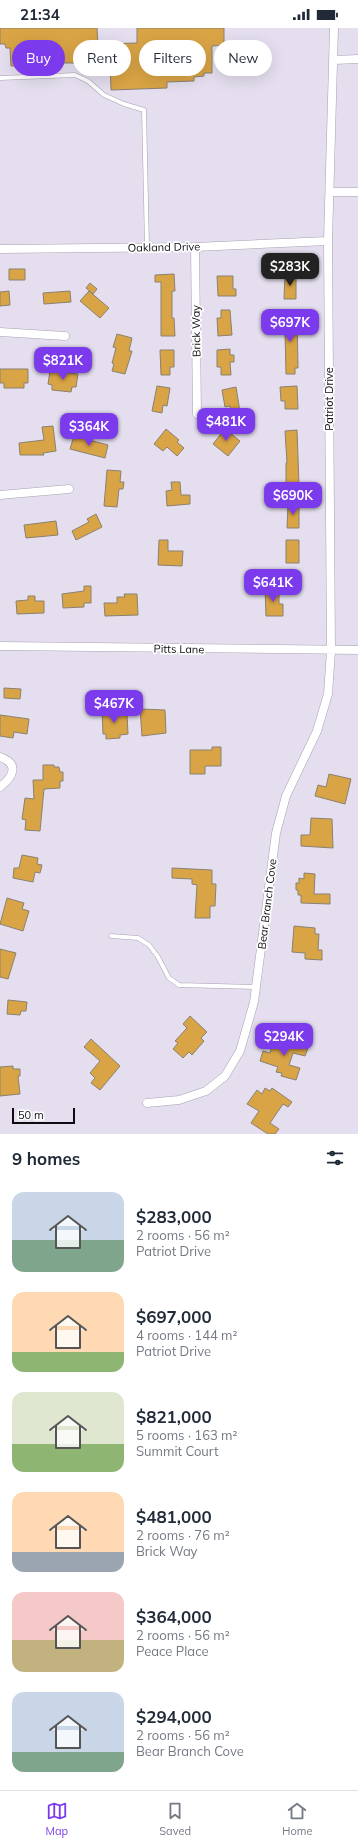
<!DOCTYPE html>
<meta charset="utf-8">
<style>
:root{--surface:#fff;--page:#f2f2f3;--text:#1f2937;--muted:#747a83;--line:#e0e1e3;--accent:#7c3aed}
body{margin:0;font-family:Mulish,sans-serif;background:var(--page);color:var(--text);height:100vh;display:flex;flex-direction:column;font-size:15px;white-space:nowrap}
*{box-sizing:border-box;margin:0}
p{font-size:13px;color:var(--muted)}
.icon{flex:none;width:22px;height:22px;fill:none;stroke:currentColor;stroke-width:2;stroke-linecap:round;stroke-linejoin:round}
.map{position:relative;height:1106px;overflow:hidden}
.sheet{display:flex;flex-direction:column;background:var(--surface);flex:1}
.sheet>*{flex:none}
.guide{position:absolute;left:12px;top:12px;width:334px;height:36px;display:flex;gap:8px}
.scale{position:absolute;left:12px;bottom:10px;width:63px;box-sizing:border-box;padding-left:4px;border:2px solid #0e0c11;border-top:0;font-size:11px;line-height:14px;white-space:nowrap;color:#0e0c11;-webkit-text-stroke:3px #fff;paint-order:stroke}
.price{position:absolute;translate:-50% -34px;padding:0 9px;border-radius:8px;background:var(--accent);color:#fff;font-size:13px;line-height:26px;filter:drop-shadow(0 1px 2px #0008)}
.price::after{content:'';position:absolute;left:50%;top:24px;width:12px;height:9px;margin-left:-6px;background:inherit;clip-path:polygon(0 0,100% 0,50% 100%)}
.price.selected{background:#222;color:#fff}
ul{padding:0;list-style:none}
li{display:flex;align-items:center;gap:12px;height:100px;padding:0 12px}
li span{display:grid;place-items:center;flex:none;width:112px;height:80px;border-radius:12px;color:#555}
li>.icon{margin-inline-start:auto}
span .icon{width:48px;height:48px;fill:#fffc;stroke-width:1}
li b{font-size:17px}
h2{display:flex;justify-content:space-between;align-items:center;height:48px;padding:0 12px;font-size:17px}
.chip{padding:0 14px;border-radius:18px;background:var(--surface);box-shadow:0 4px 16px #0002;font-size:14px;line-height:36px}
.chip.selected{background:var(--accent);color:#fff}
.status{display:flex;justify-content:space-between;align-items:center;height:28px;padding:0 20px;background:var(--surface);direction:ltr}
.status svg{height:11px;fill:currentColor}
.dock{display:flex;justify-content:space-around;align-items:center;height:56px;border-top:1px solid var(--line);background:var(--surface);font-size:11px;color:var(--muted)}
.dock a{display:grid;justify-items:center;gap:2px}
.dock .selected{color:var(--accent)}
.map>svg:first-child{display:block}
.building{fill:#d9a445;stroke:#898173}
.lines{fill:none;stroke-linecap:round;stroke-linejoin:round}
.lane-casing{stroke:#a7a1b0;stroke-width:5}
.street-casing{stroke:#a7a1b0;stroke-width:9}
.lane{stroke:#fff;stroke-width:4}
.street{stroke:#fff;stroke-width:8}
.labels{text-anchor:middle;dominant-baseline:central;stroke-width:3.5;stroke-linejoin:round;paint-order:stroke}
.street-label{font-size:11px;fill:#0e0c11;stroke:#fff}
</style>
<div class="status"><b>21:34</b><svg viewBox="0 0 49 12"><path d="M0 12V9h3v3zM5 12V6h3v6zM10 12V3h3v9zM15 12V0h3v12zM26 1h20v11H26zM47 4h2v5h-2z"/></svg></div>
<div class="map">
<svg width="358" height="1106" viewBox="0 0 358 1106">
<rect width="100%" height="100%" fill="#e4deee"/>
<path class="building" d="M0,0H97L98,16L137,15V0H224V17L212,18V45H204V48L194,49V53L167,54V60L111,62L110,35H59V38H11L10,20H6L5,16H0Z
M9,241H25V252H9Z
M174,246L175,263H172V290H174L175,308H161V254H155V247Z
M285,247H296V271H284Z
M217,248H233V261H236V268H218Z
M90,255L97,261L93,266L86,260Z
M9,263L10,277L0,278V264Z
M70,263L71,274L44,276L43,265Z
M89,263L109,280L100,290L80,273Z
M221,282H230L232,307L218,308L217,290H221Z
M297,287L298,340H295V346H286L285,303H276V296H285V288Z
M117,306L132,310L129,323H132L125,346L112,343L114,336L112,335L116,320L113,319Z
M230,321V327H234V334H230L231,347H221V339H217V322Z
M160,322H174V339H170V347H161Z
M0,341H28V355H24V360H4V355H0Z
M50,343L78,346L76,359H72L71,364L52,362V357L48,356Z
M157,358L170,360L167,378L163,377L162,385L152,383Z
M297,358L298,381H285V373H281L280,359Z
M236,359L240,384L231,386L230,378L225,379L222,362Z
M53,398L56,423L43,425L44,427H20L19,415L44,412L42,399Z
M166,401L179,412L177,414L184,420L177,428L167,419L163,423L154,416Z
M225,401L240,413L228,428L213,416Z
M297,402L299,457L286,458V435H287L285,403Z
M74,408L108,417L105,430L70,421Z
M107,442L121,443L120,454H124L123,461H119L117,479L104,478Z
M171,454H180L181,467H190V476L167,478L166,463L172,462Z
M288,476H299V500H287Z
M96,486L102,499L76,512L72,503L89,494L87,491Z
M56,493L58,507L26,510L24,497Z
M159,512H168V523H183L182,538L158,537Z
M286,512H299V535H286Z
M84,558H91V575H84V579L63,580L62,566L84,563Z
M265,559H272V563H279V576H283V588H266Z
M124,566H137L138,587L105,588L104,575H117V569H125Z
M28,568H35V573H44V585L17,586L16,573L28,572Z
M4,660L21,661L20,671L4,670Z
M102,680H113V687L127,686L128,706L120,707V710L106,711V706H103Z
M140,681L165,682L166,705L142,708Z
M0,687L29,691L27,706L14,704L13,710L0,708Z
M212,719H221V738H205V746H190V722H212Z
M43,737H54V739H59L60,744H63V753H60V760L44,761L40,803L25,802L26,792L22,791L25,770L34,771L33,752H43Z
M329,746L351,751L345,776L315,768L318,757L326,759Z
M311,790L332,791L333,820L301,818V807H310Z
M22,827L38,830L37,836L42,837L40,845L35,844L33,854L13,850L14,840H19Z
M172,840L212,842V856H216L215,878H210V890H195L197,857L192,856V851L172,850Z
M304,845L315,846L314,866H330V876L301,875V867H298V862H296V855H299V850L304,851Z
M7,870L24,875L22,881L29,883L23,903L0,896Z
M294,898L315,900V906H319L318,922H322V932L305,931V925L292,924Z
M0,921L16,925L8,951L0,949Z
M8,972L27,974L26,983H21L20,987L7,986Z
M190,988L207,1004L201,1010L204,1013L192,1027L189,1024L183,1030L173,1021L178,1015L175,1013L187,1000L183,996Z
M275,1007L292,1012L291,1015L308,1020L305,1028L293,1025L289,1037L300,1040L296,1052L281,1048L282,1045L276,1044L278,1039L260,1033L263,1023L270,1025Z
M91,1011L120,1038L100,1062L91,1055L95,1050L90,1045L100,1033L84,1019Z
M13,1038V1041H20V1048H18L20,1066L0,1068V1039Z
M265,1060L270,1063L272,1060L292,1074L288,1079L283,1076L270,1095L279,1101L275,1106H268L251,1095L259,1083L247,1076L257,1062L262,1066Z"/>
<g class="lines">
<g class="lane-casing">
<path id="lane" d="M0,50L75,47L88,53L104,67L124,76L144,82L147,219
M111,908L138,910L149,917L158,929L169,950L179,957L256,959"/>
</g>
<g class="street-casing">
<path id="street" d="M334,32L358,31
M330,164H358
M195,219L197,386
M0,221L195,219L328,213
M0,304L65,308
M0,467L69,461
M0,618L358,622
M0,729C20,736 13,749 0,759
M147,1075L179,1072L206,1063L225,1048L240,1023L254,974L276,805L286,768L317,703L328,666L331,623L328,213L334,0"/>
</g>
<use href="#lane" class="lane"/>
<use href="#street" class="street"/>
</g>
<g class="labels">
<g class="street-label">
<text transform="translate(164 219) rotate(-1)">Oakland Drive</text>
<text transform="translate(196 303) rotate(-91)">Brick Way</text>
<text transform="translate(329 371) rotate(-90)">Patriot Drive</text>
<text transform="translate(179 621) rotate(1)">Pitts Lane</text>
<text transform="translate(267 876) rotate(-83)">Bear Branch Cove</text>
</g>
</g>
</svg>
<div class="scale">50 m</div>
<b class="price selected" style="left:290px;top:259px">$283K</b>
<b class="price" style="left:290px;top:315px">$697K</b>
<b class="price" style="left:63px;top:353px">$821K</b>
<b class="price" style="left:226px;top:414px">$481K</b>
<b class="price" style="left:89px;top:419px">$364K</b>
<b class="price" style="left:293px;top:488px">$690K</b>
<b class="price" style="left:273px;top:575px">$641K</b>
<b class="price" style="left:114px;top:696px">$467K</b>
<b class="price" style="left:284px;top:1029px">$294K</b>
<div class="guide">
<a class="chip selected">Buy</a>
<a class="chip">Rent</a>
<a class="chip">Filters</a>
<a class="chip">New</a>
</div>
</div>
<section class="sheet">
<h2>9 homes<svg class="icon" aria-label="filters" viewBox="0 0 24 24"><path d="M4 7h16M4 17h16"/><circle cx="9" cy="7" r="2"/><circle cx="15" cy="17" r="2"/></svg></h2>
<ul>
<li><span style="background:linear-gradient(#c9d6e8 60%,#7fa58c 0)"><svg class="icon" aria-label="home" viewBox="0 0 24 24"><path d="M3 11l9-7 9 7M6 9v11h12V9"/></svg></span><div><b>$283,000</b><p>2 rooms · 56 m²</p><p>Patriot Drive</p></div></li>
<li><span style="background:linear-gradient(#ffd9b3 75%,#8fb573 0)"><svg class="icon" aria-label="home" viewBox="0 0 24 24"><path d="M3 11l9-7 9 7M6 9v11h12V9"/></svg></span><div><b>$697,000</b><p>4 rooms · 144 m²</p><p>Patriot Drive</p></div></li>
<li><span style="background:linear-gradient(#dfe7d0 65%,#8fb573 0)"><svg class="icon" aria-label="home" viewBox="0 0 24 24"><path d="M3 11l9-7 9 7M6 9v11h12V9"/></svg></span><div><b>$821,000</b><p>5 rooms · 163 m²</p><p>Summit Court</p></div></li>
<li><span style="background:linear-gradient(#ffd9b3 75%,#9aa5b1 0)"><svg class="icon" aria-label="home" viewBox="0 0 24 24"><path d="M3 11l9-7 9 7M6 9v11h12V9"/></svg></span><div><b>$481,000</b><p>2 rooms · 76 m²</p><p>Brick Way</p></div></li>
<li><span style="background:linear-gradient(#f6c9c9 60%,#c2b280 0)"><svg class="icon" aria-label="home" viewBox="0 0 24 24"><path d="M3 11l9-7 9 7M6 9v11h12V9"/></svg></span><div><b>$364,000</b><p>2 rooms · 56 m²</p><p>Peace Place</p></div></li>
<li><span style="background:linear-gradient(#c9d6e8 75%,#7fa58c 0)"><svg class="icon" aria-label="home" viewBox="0 0 24 24"><path d="M3 11l9-7 9 7M6 9v11h12V9"/></svg></span><div><b>$294,000</b><p>2 rooms · 56 m²</p><p>Bear Branch Cove</p></div></li>
</ul>
</section>
<nav class="dock">
<a class="selected"><svg class="icon" aria-label="map" viewBox="0 0 24 24"><path d="M3 6l6-2 6 2 6-2v14l-6 2-6-2-6 2zM9 4v14M15 6v14"/></svg>Map</a>
<a><svg class="icon" aria-label="saved" viewBox="0 0 24 24"><path d="M7 4h10v16l-5-4-5 4z"/></svg>Saved</a>
<a><svg class="icon" aria-label="home" viewBox="0 0 24 24"><path d="M3 11l9-7 9 7M6 9v11h12V9"/></svg>Home</a>
</nav>
